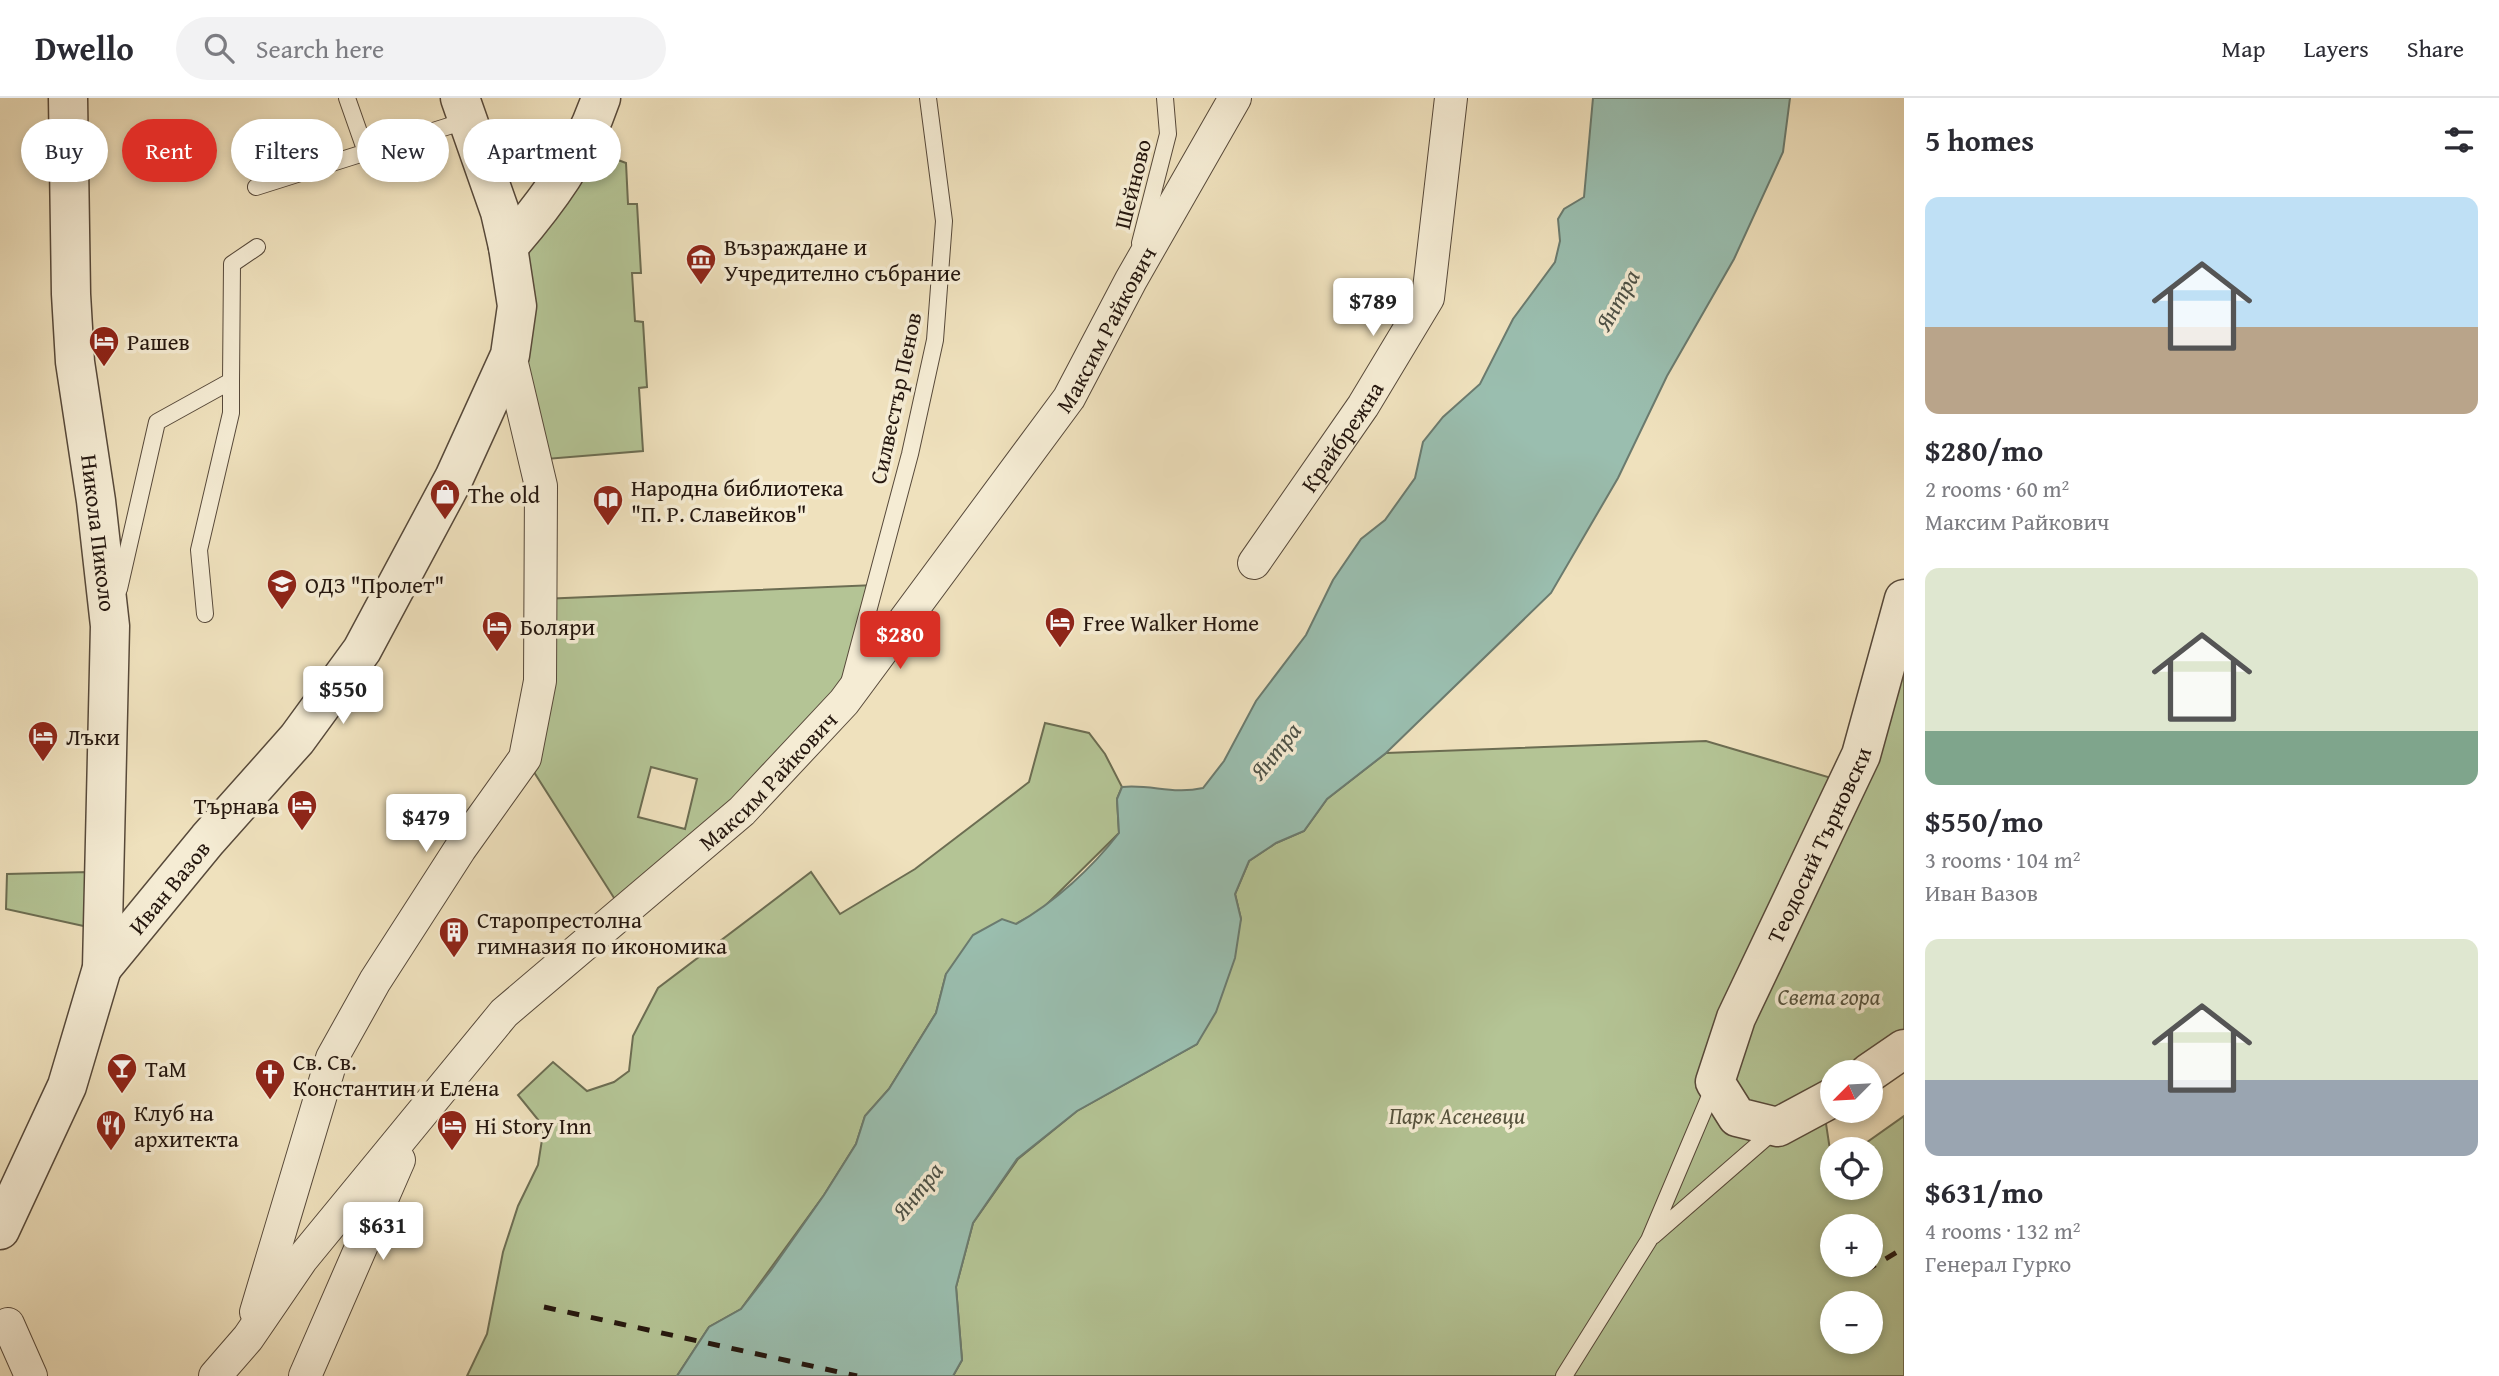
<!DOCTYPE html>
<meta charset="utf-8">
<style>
:root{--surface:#fff;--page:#f2f2f3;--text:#2b2b33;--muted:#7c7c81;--line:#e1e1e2;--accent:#d93025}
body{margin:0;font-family:"Gentium Book Plus",serif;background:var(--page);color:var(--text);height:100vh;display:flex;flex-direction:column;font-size:26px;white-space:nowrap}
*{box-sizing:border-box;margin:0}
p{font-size:23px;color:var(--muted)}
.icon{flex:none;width:38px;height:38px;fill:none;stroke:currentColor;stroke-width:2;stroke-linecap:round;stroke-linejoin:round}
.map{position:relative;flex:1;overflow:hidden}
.drawer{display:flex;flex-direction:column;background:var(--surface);width:595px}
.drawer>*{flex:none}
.guide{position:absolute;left:21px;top:21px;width:665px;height:63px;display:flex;gap:14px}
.needle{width:46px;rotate:246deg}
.buttons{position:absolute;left:1820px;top:962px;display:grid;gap:14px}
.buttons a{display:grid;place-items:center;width:63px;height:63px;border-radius:50%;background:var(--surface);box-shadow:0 4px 10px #0003;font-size:35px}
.price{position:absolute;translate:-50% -60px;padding:0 16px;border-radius:7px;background:#fff;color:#222;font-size:23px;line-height:46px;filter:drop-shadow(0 2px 4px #0008)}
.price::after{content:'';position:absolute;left:50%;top:42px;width:21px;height:16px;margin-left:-10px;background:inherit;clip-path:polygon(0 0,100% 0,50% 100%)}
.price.on{background:var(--accent);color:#fff}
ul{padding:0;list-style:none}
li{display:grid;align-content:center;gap:14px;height:371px;padding:0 21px}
li span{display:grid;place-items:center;height:217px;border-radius:14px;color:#555}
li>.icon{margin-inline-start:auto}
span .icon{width:126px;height:126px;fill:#fffc;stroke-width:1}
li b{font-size:30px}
h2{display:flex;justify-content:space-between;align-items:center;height:84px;padding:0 21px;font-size:30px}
.chip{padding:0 24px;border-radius:32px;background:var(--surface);box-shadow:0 4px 10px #0003;font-size:24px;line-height:63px}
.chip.on{background:var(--accent);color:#fff}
header{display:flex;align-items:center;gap:42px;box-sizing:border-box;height:98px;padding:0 35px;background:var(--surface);border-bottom:2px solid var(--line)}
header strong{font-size:33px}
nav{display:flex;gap:38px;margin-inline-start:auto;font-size:24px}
.search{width:490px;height:63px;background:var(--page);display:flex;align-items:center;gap:18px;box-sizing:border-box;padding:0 24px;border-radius:38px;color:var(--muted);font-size:26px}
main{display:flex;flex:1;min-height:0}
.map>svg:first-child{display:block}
.green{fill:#b4c495;stroke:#6c6d52;stroke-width:2;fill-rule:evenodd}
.water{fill:#9abeaf;stroke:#6b7b6f;stroke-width:2}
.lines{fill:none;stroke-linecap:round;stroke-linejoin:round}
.service-casing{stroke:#57493a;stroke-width:18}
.minor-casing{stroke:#57493a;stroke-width:34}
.tertiary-casing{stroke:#57493a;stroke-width:41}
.service{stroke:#f5ecd4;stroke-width:16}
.minor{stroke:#f5ecd4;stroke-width:32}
.tertiary{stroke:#f5ecd4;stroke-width:38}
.rail{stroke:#24160e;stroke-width:5;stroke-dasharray:12 12;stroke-linecap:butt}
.labels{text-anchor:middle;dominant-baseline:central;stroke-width:7;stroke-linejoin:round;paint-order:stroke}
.street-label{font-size:23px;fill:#24160e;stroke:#f5ecd4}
.poi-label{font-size:23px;fill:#24160e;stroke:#f5ecd4;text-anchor:start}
.park-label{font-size:23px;font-style:italic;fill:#56533d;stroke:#f5ecd4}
.water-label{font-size:24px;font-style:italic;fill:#4d5146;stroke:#f5ecd4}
</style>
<header>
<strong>Dwello</strong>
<div class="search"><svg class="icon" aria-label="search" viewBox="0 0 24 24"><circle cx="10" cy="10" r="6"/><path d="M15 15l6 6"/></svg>Search here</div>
<nav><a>Map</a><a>Layers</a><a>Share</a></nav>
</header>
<main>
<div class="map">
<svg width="1904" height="1278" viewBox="0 0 1904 1278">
<rect width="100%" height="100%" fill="#efe1bd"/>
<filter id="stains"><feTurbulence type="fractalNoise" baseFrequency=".00286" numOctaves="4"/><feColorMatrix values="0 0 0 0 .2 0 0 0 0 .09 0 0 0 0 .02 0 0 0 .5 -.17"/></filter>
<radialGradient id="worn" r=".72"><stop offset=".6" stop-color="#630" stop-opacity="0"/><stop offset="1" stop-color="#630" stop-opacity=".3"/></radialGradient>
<path class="green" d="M581,48L626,65L628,106H637L641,175H632L635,223L643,224L647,289L639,290L643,353L534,362L508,149Z
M875,487L844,604L623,814L525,660L541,501ZM651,669L697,681L685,731L638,719Z
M1904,501V951L1869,975H1832V1000L1823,1006L1832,1065V1090H1871V1052H1856L1904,1018V1278H953L962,1262L956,1189L973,1125L1018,1061L1077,1013L1197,946L1241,821L1235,796L1249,763L1276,745L1304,733L1327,701L1386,655L1706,643L1848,685ZM1832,1129H1871V1167H1832ZM1832,1206H1871V1244H1832Z
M1045,625L1089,635L1105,656L1122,689L1117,701L1119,735L1040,813L1016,826L946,876L936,915L889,991L865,1018L856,1046L824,1097L741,1211L709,1229L677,1278H467L487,1236L503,1154L518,1108L538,1067L544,1029L518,997L553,964L587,993L614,984L629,973L633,938L658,890L811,774L840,816L915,771L1029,684Z
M89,774L88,829L6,811L7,776Z"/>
<path class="water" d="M1593,0H1790L1783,54L1734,161L1667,278L1618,380L1551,495L1386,655L1327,701L1304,733L1276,745L1249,763L1235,796L1241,821L1235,860L1216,914L1197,946L1077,1013L1017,1061L973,1125L956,1189L962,1262L953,1278H677L709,1229L741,1211L772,1171L824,1097L856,1046L865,1018L889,991L936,915L946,876L973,837L1002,821L1016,826C1054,805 1092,770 1119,735L1117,701L1122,689C1152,686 1172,697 1203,690L1224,663L1256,603L1306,537L1333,482L1361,441L1385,422L1415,380L1423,344L1443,319L1480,286L1513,221L1555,164L1560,143L1558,121L1564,111L1584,99Z"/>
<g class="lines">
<g class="service-casing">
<path id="service" d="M347,0L366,54
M256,89L468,22
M1140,145L1168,36L1165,0
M119,491L157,324L231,283L232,166L257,149
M205,516L199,452L231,315V283
M850,581L910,356L935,242L944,123L928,0
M1653,1138L1776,1031
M1564,1278L1649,1142L1715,986"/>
</g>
<g class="minor-casing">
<g id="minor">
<path id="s1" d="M1254,465L1363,308L1428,200L1451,0"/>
<path d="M256,1214L332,960L375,883L460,751L525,660L540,583L541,388L510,257"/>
<path d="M8,1226L31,1278"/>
<path id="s2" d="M215,1278L248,1240L302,1161L504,915L742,713L844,604L1069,300L1131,182L1235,0"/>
<path d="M305,1278L399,1062"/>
</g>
</g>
<g class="tertiary-casing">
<g id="tertiary">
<path d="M508,149C547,104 582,57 601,0"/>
<path id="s3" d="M102,870L208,741L297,641L362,552L454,380L510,257L517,208L508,149L500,114L460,0"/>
<path d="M1869,975L1904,951"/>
<path id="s4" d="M1832,1000L1778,1029L1737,1019L1715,984L1736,920L1861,657L1904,501"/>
<path d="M0,1132L67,988L102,870L110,528L96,403L75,264L71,196L68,0"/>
</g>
</g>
<use href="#service" class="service"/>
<use href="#minor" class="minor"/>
<use href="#tertiary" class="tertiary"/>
<path class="rail" d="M1865,1173L1904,1150
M544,1209L857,1278"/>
</g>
<defs>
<g id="museum-pin" transform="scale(1.575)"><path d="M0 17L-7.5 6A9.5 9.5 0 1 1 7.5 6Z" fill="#8f2418" stroke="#f5ecd4"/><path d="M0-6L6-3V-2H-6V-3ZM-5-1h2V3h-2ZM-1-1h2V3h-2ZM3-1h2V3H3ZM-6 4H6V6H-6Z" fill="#fff"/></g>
<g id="hotel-pin" transform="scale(1.575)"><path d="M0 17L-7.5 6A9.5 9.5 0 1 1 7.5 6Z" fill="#8f2418" stroke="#f5ecd4"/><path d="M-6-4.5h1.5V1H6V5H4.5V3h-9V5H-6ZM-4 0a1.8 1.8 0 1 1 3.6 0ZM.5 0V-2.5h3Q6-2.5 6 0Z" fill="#fff"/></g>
<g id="shop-pin" transform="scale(1.575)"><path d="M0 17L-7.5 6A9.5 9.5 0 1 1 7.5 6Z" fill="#8f2418" stroke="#f5ecd4"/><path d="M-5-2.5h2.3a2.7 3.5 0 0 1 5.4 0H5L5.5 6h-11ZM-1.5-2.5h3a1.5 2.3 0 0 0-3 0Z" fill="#fff"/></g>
<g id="library-pin" transform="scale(1.575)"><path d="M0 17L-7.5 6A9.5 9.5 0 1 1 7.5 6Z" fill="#8f2418" stroke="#f5ecd4"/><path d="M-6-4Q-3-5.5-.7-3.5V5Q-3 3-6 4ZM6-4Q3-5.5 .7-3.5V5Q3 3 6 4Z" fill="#fff"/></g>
<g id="school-pin" transform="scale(1.575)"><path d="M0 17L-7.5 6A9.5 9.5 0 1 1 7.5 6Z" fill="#8f2418" stroke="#f5ecd4"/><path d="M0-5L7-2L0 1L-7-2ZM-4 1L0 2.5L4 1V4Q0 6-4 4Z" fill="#fff"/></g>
<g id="building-pin" transform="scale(1.575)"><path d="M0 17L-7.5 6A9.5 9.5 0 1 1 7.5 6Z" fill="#8f2418" stroke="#f5ecd4"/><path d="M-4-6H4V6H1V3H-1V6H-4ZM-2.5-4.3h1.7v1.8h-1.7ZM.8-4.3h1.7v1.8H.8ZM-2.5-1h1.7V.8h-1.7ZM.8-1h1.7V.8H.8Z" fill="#fff"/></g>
<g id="bar-pin" transform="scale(1.575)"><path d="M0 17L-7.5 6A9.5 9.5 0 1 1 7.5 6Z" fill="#8f2418" stroke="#f5ecd4"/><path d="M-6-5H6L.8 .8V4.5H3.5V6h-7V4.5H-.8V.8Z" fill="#fff"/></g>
<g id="church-pin" transform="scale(1.575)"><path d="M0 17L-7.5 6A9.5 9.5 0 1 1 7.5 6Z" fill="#8f2418" stroke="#f5ecd4"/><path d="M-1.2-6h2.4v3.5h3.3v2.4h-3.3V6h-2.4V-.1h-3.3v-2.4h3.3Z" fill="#fff"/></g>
<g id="restaurant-pin" transform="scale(1.575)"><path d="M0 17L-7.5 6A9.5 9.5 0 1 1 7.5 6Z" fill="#8f2418" stroke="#f5ecd4"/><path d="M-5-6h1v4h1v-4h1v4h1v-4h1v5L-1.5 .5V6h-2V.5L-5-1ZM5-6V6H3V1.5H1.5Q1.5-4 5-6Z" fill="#fff"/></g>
</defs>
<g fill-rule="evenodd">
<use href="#museum-pin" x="701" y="161"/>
<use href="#hotel-pin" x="104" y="243"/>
<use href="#shop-pin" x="445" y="396"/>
<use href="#library-pin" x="608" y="402"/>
<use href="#school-pin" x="282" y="486"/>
<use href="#hotel-pin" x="1060" y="524"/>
<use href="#hotel-pin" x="497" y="528"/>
<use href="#hotel-pin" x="43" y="638"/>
<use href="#hotel-pin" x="302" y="707"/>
<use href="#building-pin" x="454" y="834"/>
<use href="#bar-pin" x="122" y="970"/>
<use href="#church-pin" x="270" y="976"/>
<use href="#restaurant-pin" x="111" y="1027"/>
<use href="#hotel-pin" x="452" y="1027"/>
</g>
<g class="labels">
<g class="street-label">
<text transform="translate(1132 86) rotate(-76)">Шейново</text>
<text stroke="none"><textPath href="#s2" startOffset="1382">Максим Райкович</textPath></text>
<text transform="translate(895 300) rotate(-78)">Силвестър Пенов</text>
<text stroke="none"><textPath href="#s1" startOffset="154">Крайбрежна</textPath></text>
<text transform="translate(99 435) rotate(83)">Никола Пиколо</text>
<text stroke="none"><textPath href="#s2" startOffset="816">Максим Райкович</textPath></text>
<text stroke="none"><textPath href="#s4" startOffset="404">Теодосий Търновски</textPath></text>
<text stroke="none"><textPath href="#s3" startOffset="105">Иван Вазов</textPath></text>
</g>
<g class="poi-label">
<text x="724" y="148">Възраждане и<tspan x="724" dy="26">Учредително събрание</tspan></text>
<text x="127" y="243">Рашев</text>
<text x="631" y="389">Народна библиотека<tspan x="631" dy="26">"П. Р. Славейков"</tspan></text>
<text x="468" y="396">The old</text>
<text x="305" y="486">ОДЗ "Пролет"</text>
<text x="1083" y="524">Free Walker Home</text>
<text x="520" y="528">Боляри</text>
<text x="66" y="638">Лъки</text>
<text x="279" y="707" text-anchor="end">Търнава</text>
<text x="477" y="821">Старопрестолна<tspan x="477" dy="26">гимназия по икономика</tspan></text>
<text x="293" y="963">Св. Св.<tspan x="293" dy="26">Константин и Елена</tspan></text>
<text x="145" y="970">ТаМ</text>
<text x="134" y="1014">Клуб на<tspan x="134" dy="26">архитекта</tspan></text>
<text x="475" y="1027">Hi Story Inn</text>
</g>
<g class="park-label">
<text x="1829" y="898">Света гора</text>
<text x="1457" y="1017">Парк Асеневци</text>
</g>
<g class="water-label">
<text transform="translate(1617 202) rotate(-61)">Янтра</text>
<text transform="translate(1275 653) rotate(-51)">Янтра</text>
<text transform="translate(917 1093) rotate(-51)">Янтра</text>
</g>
</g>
<rect width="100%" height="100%" filter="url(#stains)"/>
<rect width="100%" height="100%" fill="url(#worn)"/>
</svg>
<div class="buttons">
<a><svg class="needle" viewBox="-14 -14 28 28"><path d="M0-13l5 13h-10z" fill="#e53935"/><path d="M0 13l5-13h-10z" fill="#7c7c81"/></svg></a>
<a><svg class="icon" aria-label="locate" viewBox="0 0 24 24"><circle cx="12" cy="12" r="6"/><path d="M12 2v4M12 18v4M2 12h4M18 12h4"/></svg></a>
<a>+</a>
<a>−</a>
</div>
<b class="price" style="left:1373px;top:240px">$789</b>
<b class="price on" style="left:900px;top:573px">$280</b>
<b class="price" style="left:343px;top:628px">$550</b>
<b class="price" style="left:426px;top:756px">$479</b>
<b class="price" style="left:383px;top:1164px">$631</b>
<div class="guide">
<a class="chip">Buy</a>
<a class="chip on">Rent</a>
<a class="chip">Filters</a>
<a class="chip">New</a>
<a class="chip">Apartment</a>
</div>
</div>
<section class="drawer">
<h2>5 homes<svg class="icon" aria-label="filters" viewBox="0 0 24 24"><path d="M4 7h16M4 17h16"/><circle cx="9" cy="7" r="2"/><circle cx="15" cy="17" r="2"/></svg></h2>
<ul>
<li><span style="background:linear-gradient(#bfe0f5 60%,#b9a48a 0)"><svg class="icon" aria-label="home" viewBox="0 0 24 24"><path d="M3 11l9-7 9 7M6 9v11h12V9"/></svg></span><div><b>$280/mo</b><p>2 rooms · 60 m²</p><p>Максим Райкович</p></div></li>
<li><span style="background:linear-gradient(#dfe7d0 75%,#7fa58c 0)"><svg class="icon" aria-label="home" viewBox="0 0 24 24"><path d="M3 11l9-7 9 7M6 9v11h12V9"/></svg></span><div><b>$550/mo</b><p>3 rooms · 104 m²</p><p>Иван Вазов</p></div></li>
<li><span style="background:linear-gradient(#dfe7d0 65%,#9aa5b1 0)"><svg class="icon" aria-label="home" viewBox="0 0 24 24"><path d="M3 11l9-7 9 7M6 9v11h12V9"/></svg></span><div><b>$631/mo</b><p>4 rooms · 132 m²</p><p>Генерал Гурко</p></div></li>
</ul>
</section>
</main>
